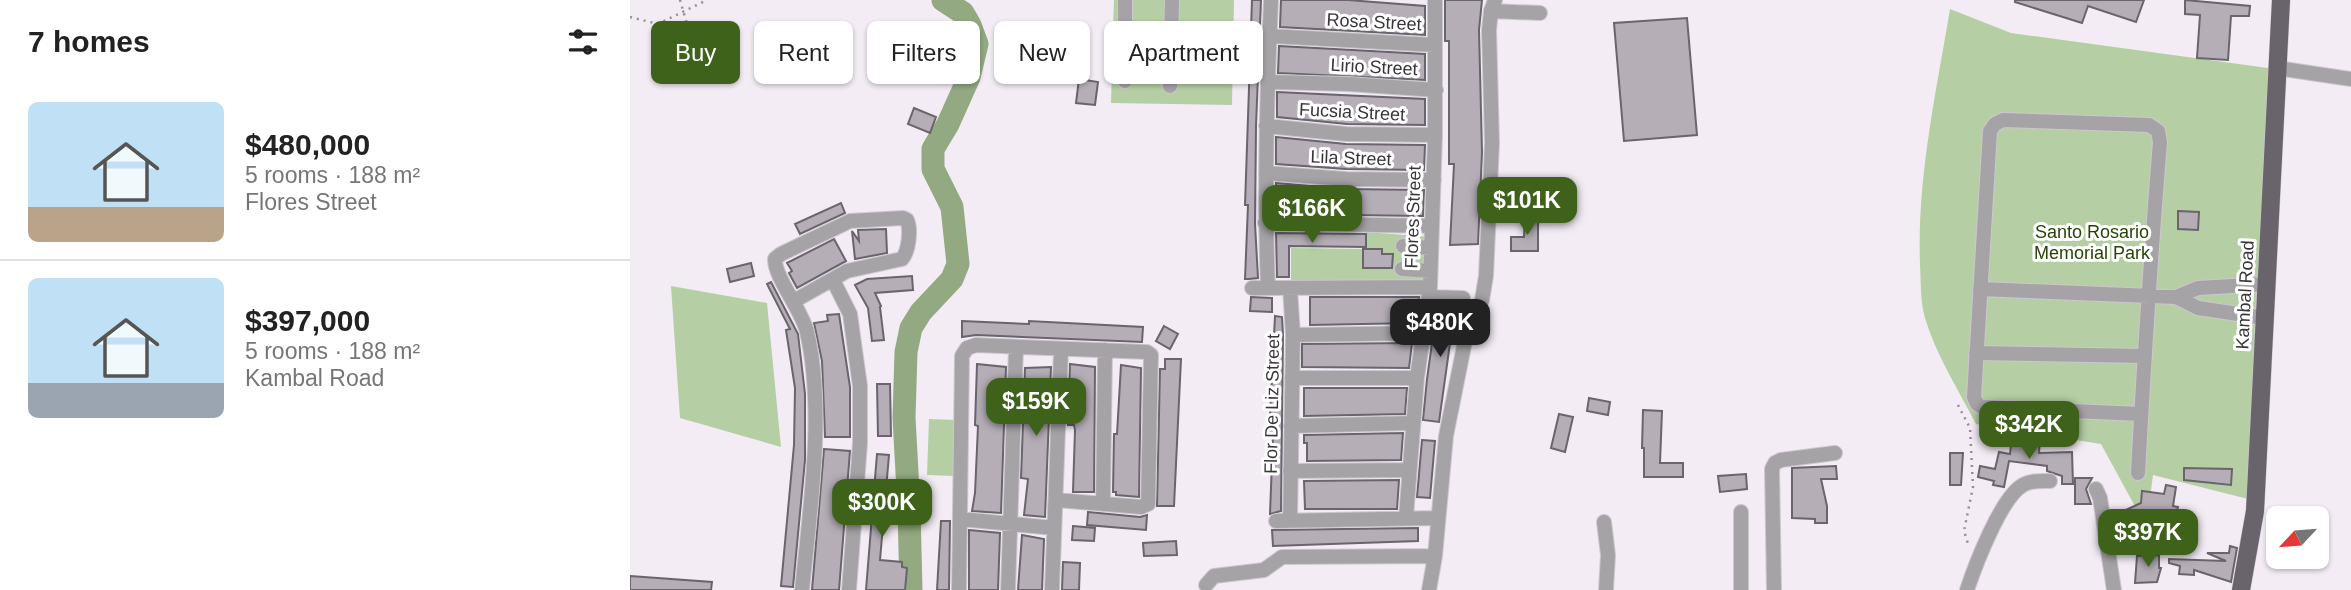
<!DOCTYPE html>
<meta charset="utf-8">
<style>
:root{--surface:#fff;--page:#f2f2f2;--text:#222;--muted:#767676;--line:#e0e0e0;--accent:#3e621a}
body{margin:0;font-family:Arial,sans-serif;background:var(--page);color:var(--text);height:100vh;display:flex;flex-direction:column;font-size:26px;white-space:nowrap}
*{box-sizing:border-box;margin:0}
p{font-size:23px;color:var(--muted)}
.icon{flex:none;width:38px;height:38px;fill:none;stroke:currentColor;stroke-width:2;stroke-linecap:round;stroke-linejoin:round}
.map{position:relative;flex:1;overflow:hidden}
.sheet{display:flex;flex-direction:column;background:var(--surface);width:630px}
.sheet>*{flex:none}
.hud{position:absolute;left:21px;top:21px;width:665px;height:63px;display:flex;gap:14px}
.needle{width:46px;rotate:244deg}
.tools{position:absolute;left:1636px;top:506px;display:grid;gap:14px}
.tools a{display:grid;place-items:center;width:63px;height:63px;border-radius:10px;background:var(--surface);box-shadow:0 2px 5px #0004;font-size:35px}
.price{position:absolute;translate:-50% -60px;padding:0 16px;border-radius:14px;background:var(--accent);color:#fff;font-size:23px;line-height:46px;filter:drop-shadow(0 2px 4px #0008)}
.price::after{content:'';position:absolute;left:50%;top:42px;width:21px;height:16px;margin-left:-10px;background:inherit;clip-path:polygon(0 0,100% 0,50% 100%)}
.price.active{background:#222;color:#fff}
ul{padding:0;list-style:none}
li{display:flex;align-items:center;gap:21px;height:175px;padding:0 28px}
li+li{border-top:2px solid var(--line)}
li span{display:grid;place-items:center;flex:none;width:196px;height:140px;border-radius:10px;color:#555}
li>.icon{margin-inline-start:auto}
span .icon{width:84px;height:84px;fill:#fffc;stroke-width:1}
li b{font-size:30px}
h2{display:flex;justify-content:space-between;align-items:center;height:84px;padding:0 28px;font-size:30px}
.tag{padding:0 24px;border-radius:10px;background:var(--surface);box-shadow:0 2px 5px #0004;font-size:24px;line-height:63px}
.tag.active{background:var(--accent);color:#fff}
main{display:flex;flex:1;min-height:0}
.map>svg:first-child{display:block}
.green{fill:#b5cea4}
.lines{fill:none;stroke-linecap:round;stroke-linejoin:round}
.river{stroke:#92a981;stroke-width:23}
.building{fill:#b5aeb7;stroke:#6a646c;stroke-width:2}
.minor-casing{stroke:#cdc7cf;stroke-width:16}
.major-casing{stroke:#cdc7cf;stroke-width:19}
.path{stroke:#928e94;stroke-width:2.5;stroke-dasharray:2 5;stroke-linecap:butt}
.minor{stroke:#a6a3a7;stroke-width:14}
.major{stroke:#69646b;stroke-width:18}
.labels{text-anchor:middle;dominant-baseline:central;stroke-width:6;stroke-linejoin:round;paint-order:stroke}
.street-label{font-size:18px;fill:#373538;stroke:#fff}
.park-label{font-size:18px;fill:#274405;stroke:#fff}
</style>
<main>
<section class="sheet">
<h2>7 homes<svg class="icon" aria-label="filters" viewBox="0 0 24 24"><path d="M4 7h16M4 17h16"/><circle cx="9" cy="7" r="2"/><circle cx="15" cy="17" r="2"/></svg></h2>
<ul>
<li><span style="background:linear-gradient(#bfe0f5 75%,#b9a48a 0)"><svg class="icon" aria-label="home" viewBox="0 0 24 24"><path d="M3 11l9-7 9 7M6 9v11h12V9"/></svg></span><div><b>$480,000</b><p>5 rooms · 188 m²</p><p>Flores Street</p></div></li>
<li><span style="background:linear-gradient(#bfe0f5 75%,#9aa5b1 0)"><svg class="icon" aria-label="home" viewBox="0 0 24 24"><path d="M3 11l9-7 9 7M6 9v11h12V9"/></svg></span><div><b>$397,000</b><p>5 rooms · 188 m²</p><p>Kambal Road</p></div></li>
</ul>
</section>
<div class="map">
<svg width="1721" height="590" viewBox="0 0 1721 590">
<rect width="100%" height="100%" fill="#f3ecf5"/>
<path class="green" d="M484,0H604L602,105L481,103Z
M1320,9L1381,33L1645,69L1626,501L1523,475L1518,513L1507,510L1471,444L1346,424C1328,389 1306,355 1295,318C1290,301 1291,281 1290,264C1287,178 1306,93 1320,9Z
M736,232L801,237L795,283L661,281V248L735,249Z
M41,286L137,303L151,447L50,418Z
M299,419L326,420L324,476L297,475Z"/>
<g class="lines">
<path class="river" d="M281,590L279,509L274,418L276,352L281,328L291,312L322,279L328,264L322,207L303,169V149L318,124L339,77L347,44L340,25L333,13L313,0"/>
</g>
<path class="building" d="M622,0H631L626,126L625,224L628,278L619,279H615L618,205H615Z
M651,0H718L795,6V35L650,27Z
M815,0H852L849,30L852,152L848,244L820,245L824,164H819V41H815Z
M1385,0H1514L1506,22L1458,6L1452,23L1385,2Z
M1555,0L1620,6L1619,16H1601L1598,60L1567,58L1570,15L1555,14Z
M1057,18L1067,135L994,141L984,23Z
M649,46L795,54V80L648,73Z
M449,79L468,82L465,105L446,103Z
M647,92L795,99V125L717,124L647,117Z
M284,108L306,117L300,133L278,124Z
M646,137L716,144L795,145L794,170L716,169L646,164Z
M646,183L716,189L794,190L793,216L646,214Z
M211,203L215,213L170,234L165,224Z
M1548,211L1569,212L1568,230L1548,229Z
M895,216H908V251H881V237H894Z
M256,229L257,253L225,259L222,231L229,241L228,230Z
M646,233L736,234V247L659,246V277H647Z
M204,239L216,261L167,288L159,273L162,271L157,263Z
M733,249H752V254H763L762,268H733Z
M121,263L124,276L100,282L97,269Z
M282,276L283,290L245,293L251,306L250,307L254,340L242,341L238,308L225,285L237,279Z
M141,282L168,334L175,394V460L163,587L151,586L164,445L165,388L156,330L160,329L137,284Z
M621,297L642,298V312L620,311Z
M680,297H789L785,323L680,325Z
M807,307H835L826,338L821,336L809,422L793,420L797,379Z
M209,314L220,387V437H195L192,361L184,323L198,321L197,315Z
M645,316L652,317L653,335L651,511L640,514L643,435H639Z
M332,321L399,324V321L513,327L512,342L346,335L332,337Z
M534,326L548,334L540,349L526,341Z
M782,343L779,368L672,367V344Z
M535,359H551L544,506H527L530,369H535Z
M347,364L376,367L371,513L342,511L345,493L348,426L345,425Z
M440,364L465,367L464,492H443L445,430L444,425H438Z
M491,365L511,368L509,497L486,495V492H483L484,434H487Z
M421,367L415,517L394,515L398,479L391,478L395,368Z
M247,384H260L261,436H248Z
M674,388H777L775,414L674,416Z
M959,398L980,402L978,415L957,411Z
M1013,410L1032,411L1030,463H1053V477H1014V448H1012Z
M929,414L943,417L935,452L921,448Z
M773,433L771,460L677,461V443H674V435Z
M1382,435L1410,439L1409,453L1442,452L1443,484H1432V476L1417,471V466L1379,461L1374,487L1363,485L1364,481L1348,477L1350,466L1365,469L1369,452L1380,454Z
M792,440L805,441L800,498L787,497Z
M194,449L220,451L209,590H182Z
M1320,453H1333L1331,485H1320Z
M247,454L259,455L250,560L272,562V567L277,568L275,590H236Z
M1206,466L1207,479H1191L1197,506V523H1185V519L1162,518V468Z
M1554,468L1602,469L1601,485L1554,480Z
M1116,474L1117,489L1090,492L1088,476Z
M1445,478H1462L1456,489L1461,504H1445Z
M769,480L767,509H675L674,481Z
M1536,485L1546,487L1543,506L1548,507L1540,537L1519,532L1512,535L1505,519L1487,527V514L1511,503L1512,491L1534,494Z
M458,512L510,517L517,515L516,530L457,525Z
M311,521H320L319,590H307Z
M443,526L465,528L464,541L442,540Z
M788,528V541L643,546L642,530Z
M339,530L370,533L368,590H339Z
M392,535L414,539L412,590H388Z
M546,541L547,555L514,556L513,543Z
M1600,546L1607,548L1601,582L1564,570V575L1549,574L1550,566L1539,563V559L1596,561L1577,553H1599Z
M1529,555V568H1531L1527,582L1505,583L1507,556Z
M433,562L450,563L449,590H432Z
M0,576L82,582L81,590H0Z"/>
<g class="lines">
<g class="minor-casing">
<path id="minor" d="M861,11L910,13
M639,36L805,45
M1647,68L1721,79
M495,81V0
M638,82L718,84L806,90
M540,86L542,0
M636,126L716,134L805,135
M636,173L716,179L804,180
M635,223L802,226
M773,246L801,248
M772,269L800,271
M203,280L220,314L230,386V443L219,590
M622,288L800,287
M638,288C634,192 637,96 641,0
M660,288L663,335L660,521
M1350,289L1546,297L1568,288L1637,284
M799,297L833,298
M1546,297L1568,308L1635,318
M164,301L217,271L272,259C279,251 281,229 277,220L273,218L220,221L151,254L145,259C144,277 172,310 177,332C195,410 180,510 172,590
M663,335L793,333
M1346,353L1514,356
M662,378H787
M661,426L783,423
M660,471L779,470
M1508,473C1514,362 1521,252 1530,142L1528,131L1519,125L1373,120L1365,124L1360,131L1344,397L1347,404L1352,407L1511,414
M1466,489L1470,498L1484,590
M473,503L475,350
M776,517L787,378L800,287L805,135V0
M330,519L424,528
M646,521L808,518
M974,522L978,555L976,590
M576,585L584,576L634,570L652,557L805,556
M329,590L332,356L337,348L346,345L517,352L521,355L518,504L511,507L426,500
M378,590L386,348
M422,590L431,350
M799,590L805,556L816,436L836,336L852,300L856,276L862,143L859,30L861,11L865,0
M1111,590V512
M1144,590L1142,469L1145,463L1151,460L1205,453
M1337,590C1345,566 1371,497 1393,485C1401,480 1411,481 1420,481"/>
</g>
<g class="major-casing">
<path id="major" d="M1611,590L1625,511L1651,0"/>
</g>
<path class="path" d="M50,0L66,55
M0,17L28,24L77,0
M1328,405L1340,428L1343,487L1334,531L1339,547"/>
<use href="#minor" class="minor"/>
<use href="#major" class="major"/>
</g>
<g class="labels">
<g class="street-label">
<text transform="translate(744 22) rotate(3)">Rosa Street</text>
<text transform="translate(744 67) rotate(3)">Lirio Street</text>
<text transform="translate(722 112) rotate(3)">Fucsia Street</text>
<text transform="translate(721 158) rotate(2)">Lila Street</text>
<text transform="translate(783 217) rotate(-88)">Flores Street</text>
<text transform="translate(1615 295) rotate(-87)">Kambal Road</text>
<text transform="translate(642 404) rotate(-89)">Flor De Liz Street</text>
</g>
<g class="park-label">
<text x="1462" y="232">Santo Rosario<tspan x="1462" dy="21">Memorial Park</tspan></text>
</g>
</g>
</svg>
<div class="tools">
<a><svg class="needle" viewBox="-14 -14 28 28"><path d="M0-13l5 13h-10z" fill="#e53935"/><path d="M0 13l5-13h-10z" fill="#767676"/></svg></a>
</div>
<b class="price" style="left:897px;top:237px">$101K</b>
<b class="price" style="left:682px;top:245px">$166K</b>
<b class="price active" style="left:810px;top:359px">$480K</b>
<b class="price" style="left:406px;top:438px">$159K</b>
<b class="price" style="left:1399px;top:461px">$342K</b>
<b class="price" style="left:252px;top:539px">$300K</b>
<b class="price" style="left:1518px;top:569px">$397K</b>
<div class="hud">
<a class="tag active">Buy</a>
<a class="tag">Rent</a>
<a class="tag">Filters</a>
<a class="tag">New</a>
<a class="tag">Apartment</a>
</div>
</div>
</main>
